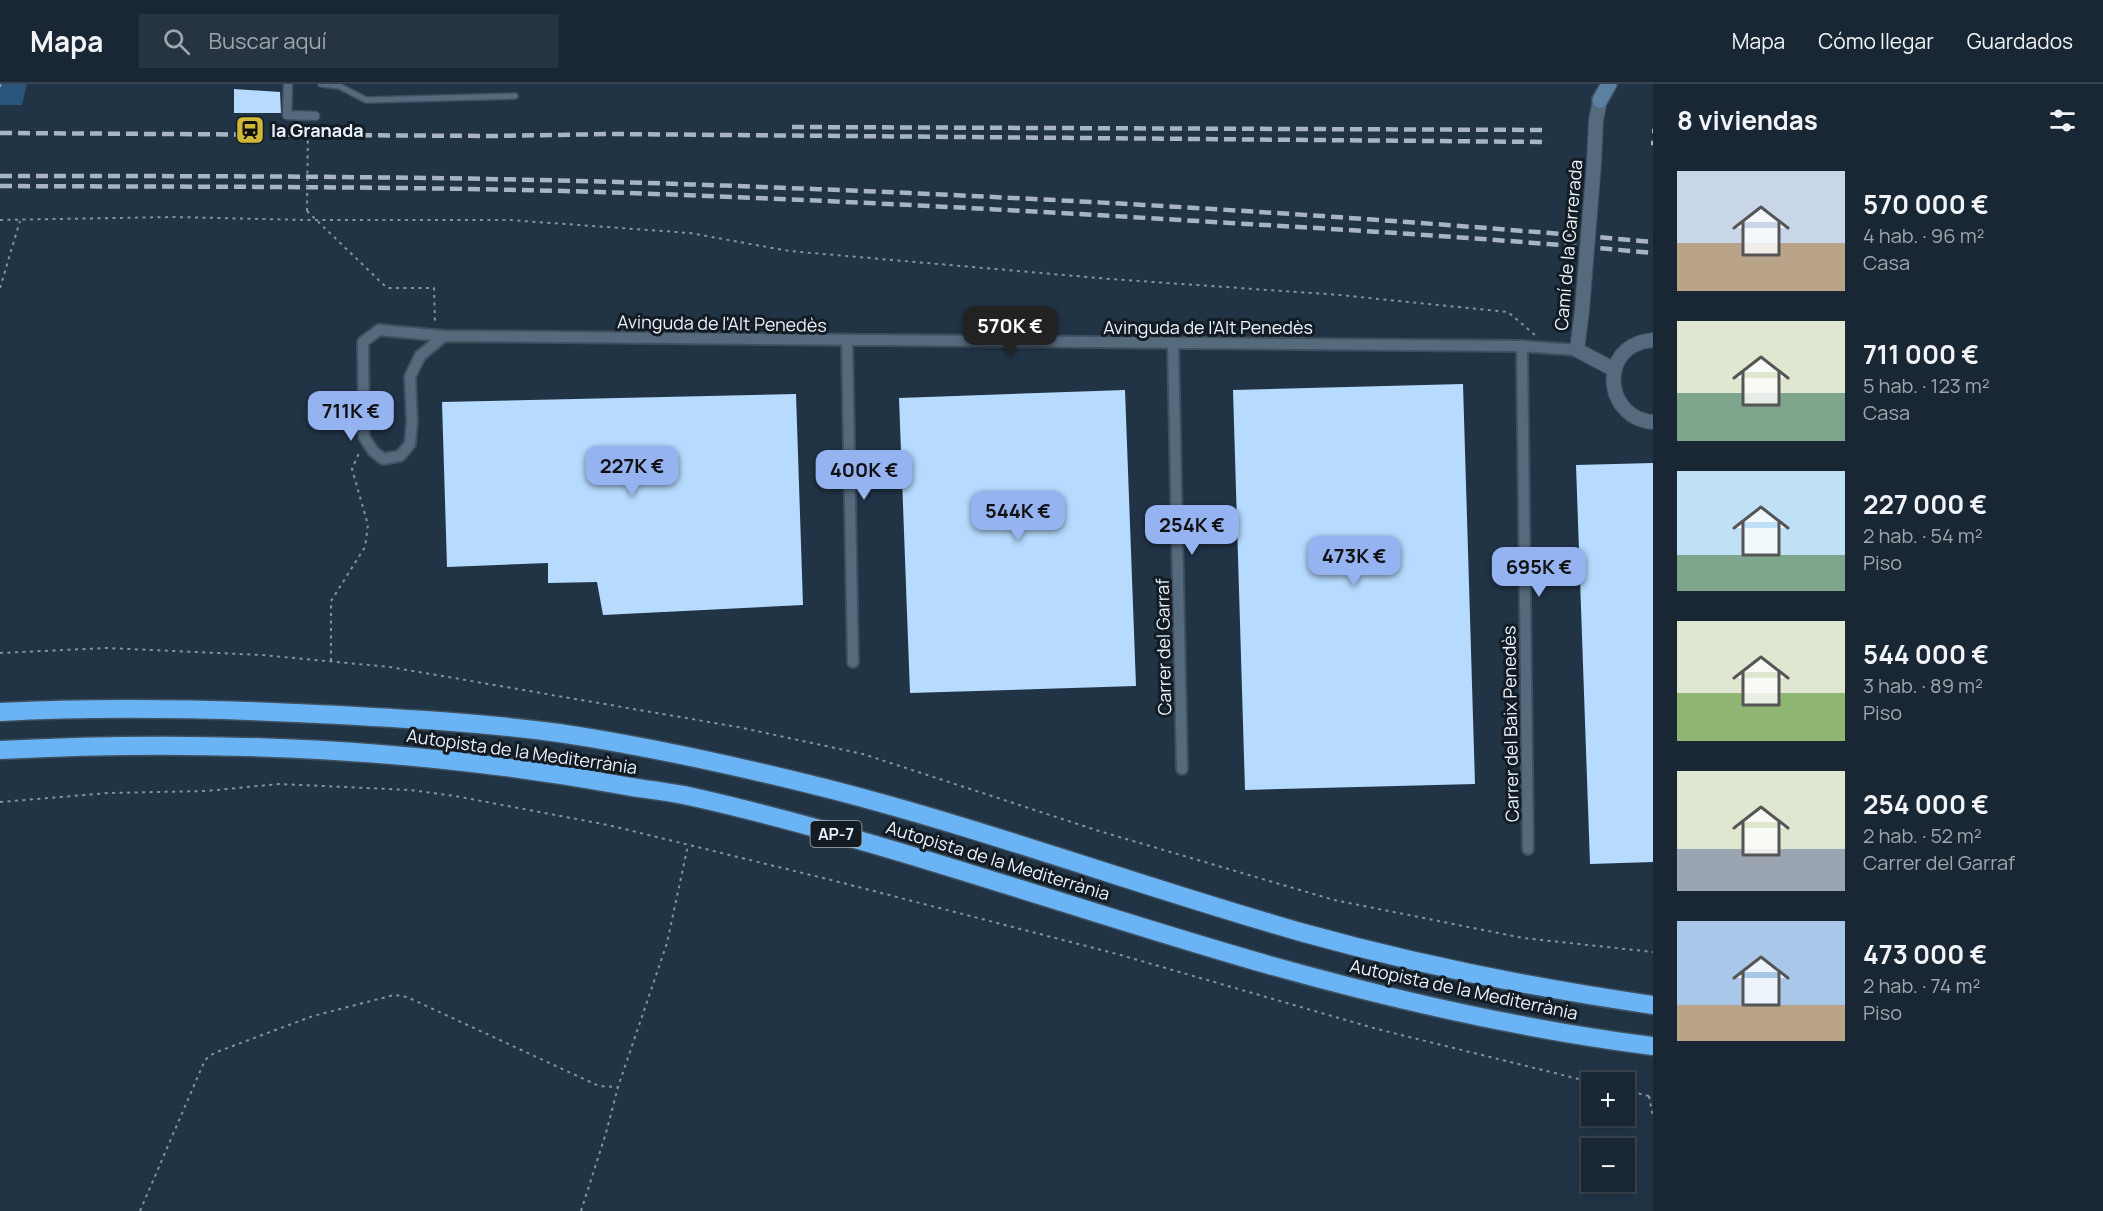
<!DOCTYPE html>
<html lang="es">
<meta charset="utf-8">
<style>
:root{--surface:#192734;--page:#263340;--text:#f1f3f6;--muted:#9fa5ac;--line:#37444f;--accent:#95b2f1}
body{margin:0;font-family:Manrope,sans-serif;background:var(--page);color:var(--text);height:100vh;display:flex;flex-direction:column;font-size:22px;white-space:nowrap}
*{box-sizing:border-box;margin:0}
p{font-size:20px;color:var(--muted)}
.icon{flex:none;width:33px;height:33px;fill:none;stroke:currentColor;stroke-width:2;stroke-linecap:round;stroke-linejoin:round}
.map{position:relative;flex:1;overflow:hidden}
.sheet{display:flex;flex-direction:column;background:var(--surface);width:450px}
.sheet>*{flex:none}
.tools{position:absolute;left:1581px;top:988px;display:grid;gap:12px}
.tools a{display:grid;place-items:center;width:54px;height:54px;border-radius:0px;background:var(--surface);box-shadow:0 3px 9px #0003,0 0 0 2px var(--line);font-size:30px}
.price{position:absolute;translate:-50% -51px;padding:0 14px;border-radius:12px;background:var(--accent);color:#111;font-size:20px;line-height:39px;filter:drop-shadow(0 2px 3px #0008)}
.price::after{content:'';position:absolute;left:50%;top:36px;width:18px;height:14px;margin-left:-9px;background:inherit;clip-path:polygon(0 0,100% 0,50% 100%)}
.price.selected{background:#222;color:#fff}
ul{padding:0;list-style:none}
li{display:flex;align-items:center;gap:18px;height:150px;padding:0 24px}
li span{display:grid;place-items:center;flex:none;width:168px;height:120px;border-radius:0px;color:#555}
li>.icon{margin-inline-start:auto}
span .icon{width:72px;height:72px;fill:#fffc;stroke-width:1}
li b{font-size:26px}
h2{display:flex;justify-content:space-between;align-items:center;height:72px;padding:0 24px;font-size:26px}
header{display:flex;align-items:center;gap:36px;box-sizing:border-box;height:84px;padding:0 30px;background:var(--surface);border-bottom:2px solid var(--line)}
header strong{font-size:28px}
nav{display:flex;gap:33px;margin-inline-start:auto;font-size:21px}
.search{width:420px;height:54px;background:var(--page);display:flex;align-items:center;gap:15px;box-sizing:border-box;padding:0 21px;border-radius:0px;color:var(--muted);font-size:22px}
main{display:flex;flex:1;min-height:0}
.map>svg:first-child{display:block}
.green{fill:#2a557b}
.building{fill:#b6dbfe}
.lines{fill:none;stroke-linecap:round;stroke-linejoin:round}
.service-casing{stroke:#3f505e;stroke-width:8}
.pedestrian-casing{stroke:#3f505e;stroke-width:11}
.minor-casing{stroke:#3f505e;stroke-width:14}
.tertiary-casing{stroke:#3f505e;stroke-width:16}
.secondary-casing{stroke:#3f505e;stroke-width:18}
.motorway-casing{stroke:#3f505e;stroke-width:21}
.path{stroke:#8593a1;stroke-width:2;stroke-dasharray:3 4.5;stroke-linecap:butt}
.service{stroke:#566a7e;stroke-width:5}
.pedestrian{stroke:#566a7e;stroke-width:8}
.minor{stroke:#566a7e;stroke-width:10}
.tertiary{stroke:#566a7e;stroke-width:14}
.secondary{stroke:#5c80a2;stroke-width:15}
.motorway{stroke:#6ab3f5;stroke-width:18}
.rail{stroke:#a8b4c1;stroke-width:4.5;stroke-dasharray:12 6;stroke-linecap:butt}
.tertiary-bridge-casing{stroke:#3f505e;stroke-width:16;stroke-linecap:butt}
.path-bridge{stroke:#8593a1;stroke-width:2;stroke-dasharray:3 4.5;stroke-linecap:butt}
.tertiary-bridge{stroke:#566a7e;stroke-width:14}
.labels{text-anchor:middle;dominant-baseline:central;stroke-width:6;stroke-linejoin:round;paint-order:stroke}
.shield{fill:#131b23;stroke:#aab2bc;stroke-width:1.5}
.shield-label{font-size:16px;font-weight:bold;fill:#eaf3fd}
.poi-label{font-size:18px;font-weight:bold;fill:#eaf3fd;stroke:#131b23;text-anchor:start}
.street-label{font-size:18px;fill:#eaf3fd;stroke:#131b23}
</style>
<header>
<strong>Mapa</strong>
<div class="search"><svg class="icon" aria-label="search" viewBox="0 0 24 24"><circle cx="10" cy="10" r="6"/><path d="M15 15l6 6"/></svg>Buscar aquí</div>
<nav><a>Mapa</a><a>Cómo llegar</a><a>Guardados</a></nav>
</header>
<main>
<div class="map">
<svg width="1653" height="1127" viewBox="0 0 1653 1127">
<rect width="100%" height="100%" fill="#213446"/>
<path class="green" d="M0,0H27L22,21H0Z"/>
<path class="building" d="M234,5L280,8L281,29H234Z
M1463,300L1475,700L1245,706L1233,306Z
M1125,306L1136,602L910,609L899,314Z
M796,310L803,521L603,531L597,498L548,499V479L447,483L442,318Z
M1653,379V778L1590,780L1576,381Z"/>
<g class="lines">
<g class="service-casing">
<path id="service" d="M321,0L339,2L366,16L515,12"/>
</g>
<g class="pedestrian-casing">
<path id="pedestrian" d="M288,0L287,31L315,32"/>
</g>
<g class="minor-casing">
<path id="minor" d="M444,252L420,272L410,293L412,338L410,360L400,372L383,375L373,367L364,353L363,258L379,246L444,252L1522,262L1577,266
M847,257L853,578
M1173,260L1182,685
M1522,262L1528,765"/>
</g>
<g class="tertiary-casing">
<path id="tertiary" d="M1594,79L1596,36L1600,16
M1582,226L1577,266L1615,286
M1653,256C1649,257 1643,257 1639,259C1599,273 1608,335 1653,338"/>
</g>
<g class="secondary-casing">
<path id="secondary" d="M1600,16L1609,0"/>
</g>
<g class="motorway-casing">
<path id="motorway" d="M0,628C113,622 226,625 339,631C413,635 486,639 559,649C646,662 732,681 817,702C981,743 1141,803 1304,849C1419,881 1535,904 1653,921
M0,666C210,655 419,664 626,702C648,706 671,708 693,713C883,756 1067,823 1255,877C1385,914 1518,945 1653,962"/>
</g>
<path class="path" d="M0,3L1,0
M307,127L387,204H434L435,240
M0,136L174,133L308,136H509L690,149L789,167L1110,195L1340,211L1508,228L1535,251
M0,204L20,137
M0,569L107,564L262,571L390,583L738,643L863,670L1099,747L1334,816L1523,854L1653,868
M331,577V517L365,463L368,441L352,385L359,369
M0,718L109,709L206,707L279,700L410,706L455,712L608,741L835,797L1117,870L1377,945L1595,999
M1624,1006L1653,1013
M1649,1012L1653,1033
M140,1127L205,976L214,969L313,932L394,911L407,913L599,1002L618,1003
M581,1127L606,1049L618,1003L667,859L688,761"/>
<use href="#service" class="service"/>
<use href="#pedestrian" class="pedestrian"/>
<use href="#minor" class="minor"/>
<use href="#tertiary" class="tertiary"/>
<use href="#secondary" class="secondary"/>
<use href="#motorway" class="motorway"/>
<path class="rail" d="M792,43L1548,46
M1652,47H1653
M0,49L492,52L611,50L1548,58
M1651,59H1653
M0,92C216,92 433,92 649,99C984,110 1319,128 1653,158
M0,102C200,103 399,102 599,108C809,115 1020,126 1230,139C1371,147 1512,156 1653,169"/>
<g class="tertiary-bridge-casing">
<path id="tertiary-bridge" d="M1582,226L1594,79"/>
</g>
<path class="path-bridge" d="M307,127L308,44"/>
<use href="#tertiary-bridge" class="tertiary-bridge"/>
</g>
<defs>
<g id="station-square" transform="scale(1.5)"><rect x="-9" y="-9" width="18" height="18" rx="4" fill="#d1b736" stroke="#131b23"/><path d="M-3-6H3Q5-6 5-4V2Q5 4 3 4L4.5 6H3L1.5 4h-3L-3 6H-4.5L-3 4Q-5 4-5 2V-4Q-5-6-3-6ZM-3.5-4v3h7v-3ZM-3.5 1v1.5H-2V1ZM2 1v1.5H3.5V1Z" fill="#111"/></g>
</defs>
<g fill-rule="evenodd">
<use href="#station-square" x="250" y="46"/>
</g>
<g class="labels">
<rect class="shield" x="810.5" y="737" width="51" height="26" rx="4.5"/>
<g class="shield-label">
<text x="836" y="750">AP-7</text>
</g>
<g class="poi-label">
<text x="271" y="46">la Granada</text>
</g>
<g class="street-label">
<text transform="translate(1568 161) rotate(-85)">Camí de la Carrerada</text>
<text transform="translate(722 239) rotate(1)">Avinguda de l'Alt Penedès</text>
<text x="1208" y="243">Avinguda de l'Alt Penedès</text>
<text transform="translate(1163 563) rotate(-91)">Carrer del Garraf</text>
<text transform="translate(1510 640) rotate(-91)">Carrer del Baix Penedès</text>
<text transform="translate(522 667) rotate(8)">Autopista de la Mediterrània</text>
<text transform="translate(998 776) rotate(17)">Autopista de la Mediterrània</text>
<text transform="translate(1464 905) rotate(12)">Autopista de la Mediterrània</text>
</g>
</g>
</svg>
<div class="tools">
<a>+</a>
<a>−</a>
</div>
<b class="price selected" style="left:1010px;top:273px">570K €</b>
<b class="price" style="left:351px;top:358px">711K €</b>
<b class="price" style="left:632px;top:413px">227K €</b>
<b class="price" style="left:864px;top:417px">400K €</b>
<b class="price" style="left:1018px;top:458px">544K €</b>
<b class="price" style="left:1192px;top:472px">254K €</b>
<b class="price" style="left:1354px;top:503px">473K €</b>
<b class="price" style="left:1539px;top:514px">695K €</b>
</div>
<section class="sheet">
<h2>8 viviendas<svg class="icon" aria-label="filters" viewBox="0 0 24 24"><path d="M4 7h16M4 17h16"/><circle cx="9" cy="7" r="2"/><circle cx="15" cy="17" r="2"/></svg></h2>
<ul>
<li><span style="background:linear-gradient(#c9d6e8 60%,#b9a48a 0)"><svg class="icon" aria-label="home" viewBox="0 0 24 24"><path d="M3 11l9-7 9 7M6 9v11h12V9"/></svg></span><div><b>570 000 €</b><p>4 hab. · 96 m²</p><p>Casa</p></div></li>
<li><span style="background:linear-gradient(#dfe7d0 60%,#7fa58c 0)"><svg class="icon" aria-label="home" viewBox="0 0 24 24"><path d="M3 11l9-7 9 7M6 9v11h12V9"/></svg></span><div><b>711 000 €</b><p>5 hab. · 123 m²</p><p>Casa</p></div></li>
<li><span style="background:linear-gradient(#bfe0f5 70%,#7fa58c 0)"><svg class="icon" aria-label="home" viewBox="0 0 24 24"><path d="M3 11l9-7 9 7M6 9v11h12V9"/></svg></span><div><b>227 000 €</b><p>2 hab. · 54 m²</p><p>Piso</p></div></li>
<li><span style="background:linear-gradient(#dfe7d0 60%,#8fb573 0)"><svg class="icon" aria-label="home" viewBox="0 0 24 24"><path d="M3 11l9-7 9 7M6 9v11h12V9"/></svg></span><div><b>544 000 €</b><p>3 hab. · 89 m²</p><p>Piso</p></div></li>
<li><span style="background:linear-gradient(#dfe7d0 65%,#9aa5b1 0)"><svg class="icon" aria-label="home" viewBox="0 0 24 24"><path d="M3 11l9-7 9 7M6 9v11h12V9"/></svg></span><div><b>254 000 €</b><p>2 hab. · 52 m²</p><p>Carrer del Garraf</p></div></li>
<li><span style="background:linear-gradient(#a9c7e8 70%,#b9a48a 0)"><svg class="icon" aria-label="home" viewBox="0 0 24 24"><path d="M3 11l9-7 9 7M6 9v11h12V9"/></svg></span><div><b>473 000 €</b><p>2 hab. · 74 m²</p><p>Piso</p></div></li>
</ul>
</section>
</main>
